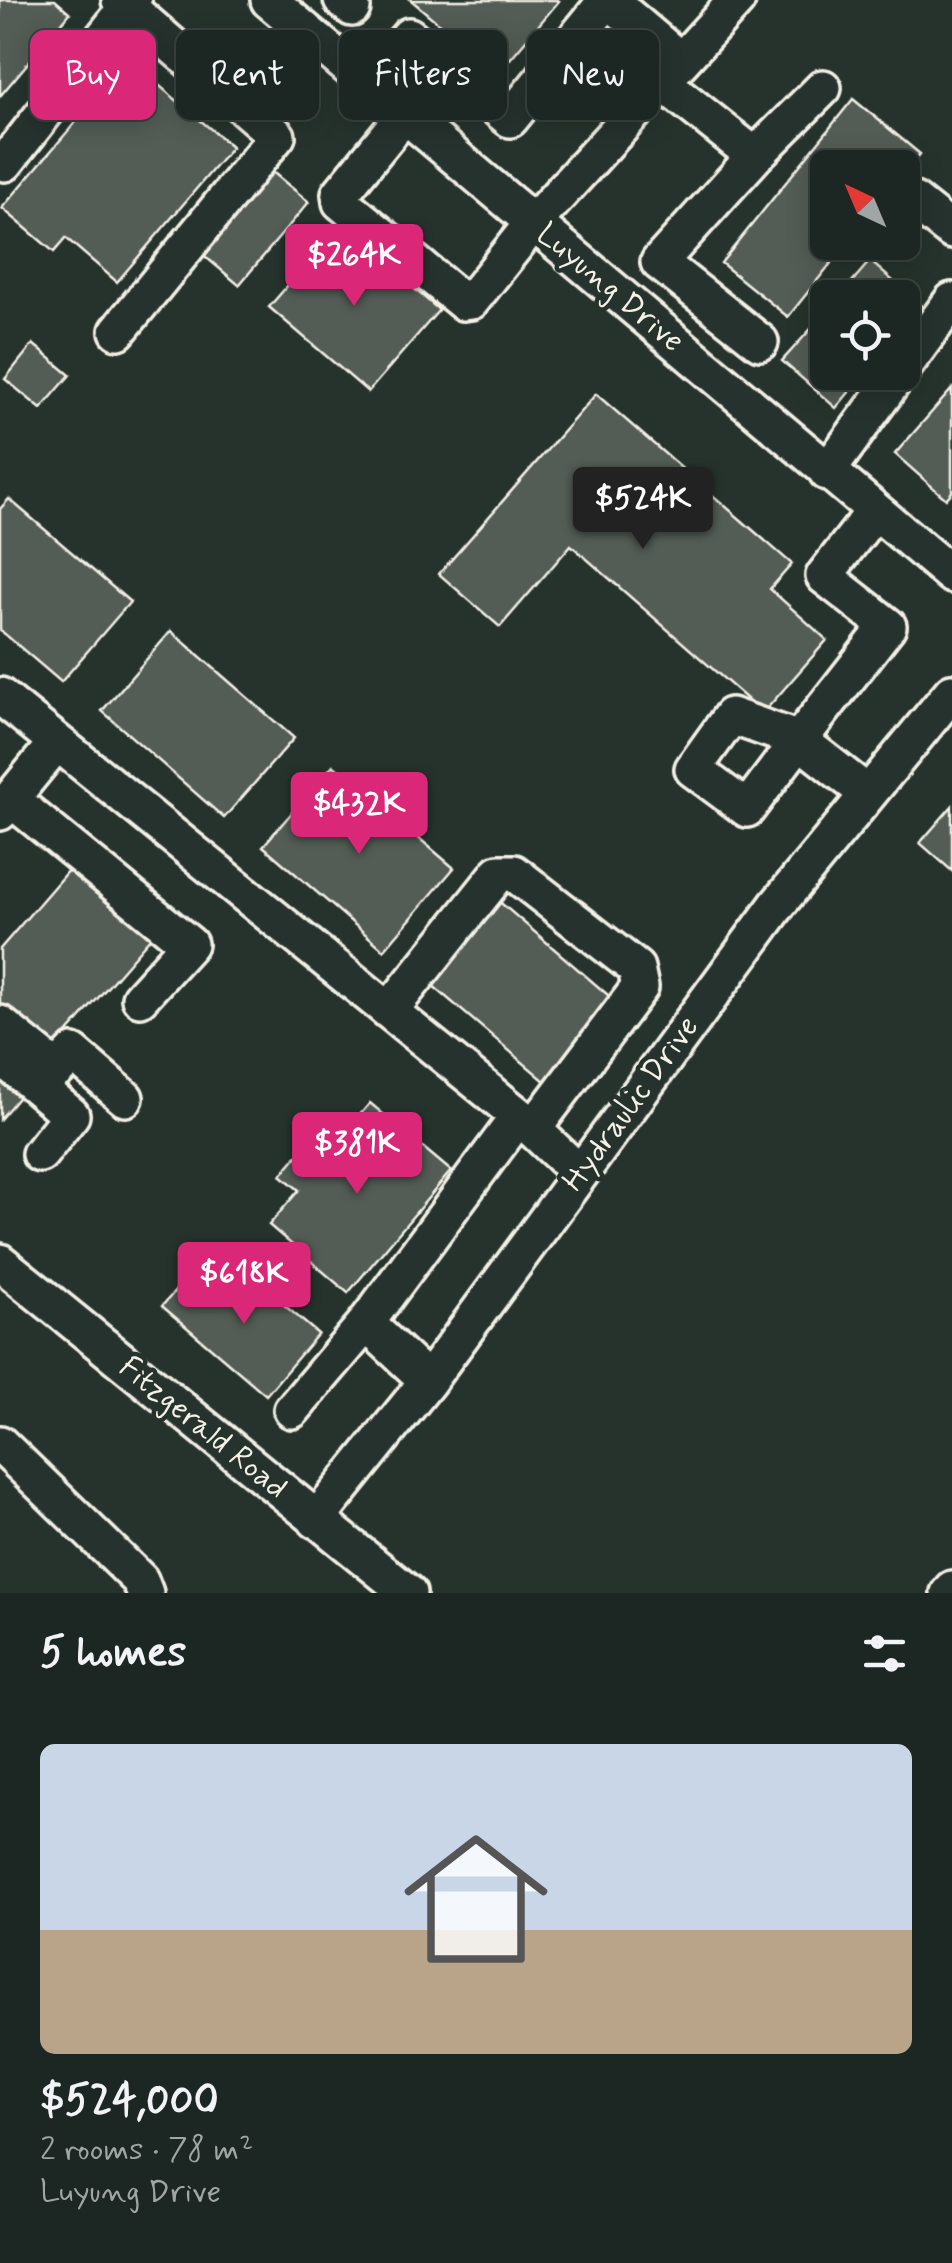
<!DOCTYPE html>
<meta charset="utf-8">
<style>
:root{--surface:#1c2622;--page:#29322f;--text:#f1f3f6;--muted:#a0a5a5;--line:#3a4340;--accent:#db2777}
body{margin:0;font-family:Mynerve,sans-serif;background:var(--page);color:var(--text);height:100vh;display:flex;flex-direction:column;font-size:38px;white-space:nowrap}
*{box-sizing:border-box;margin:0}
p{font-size:32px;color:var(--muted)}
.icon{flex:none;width:55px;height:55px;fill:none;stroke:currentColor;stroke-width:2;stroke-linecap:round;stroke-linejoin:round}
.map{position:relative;height:1593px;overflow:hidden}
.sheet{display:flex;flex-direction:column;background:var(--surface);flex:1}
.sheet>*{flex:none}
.hud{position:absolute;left:30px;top:30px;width:892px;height:90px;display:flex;gap:20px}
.needle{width:65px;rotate:316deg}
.tools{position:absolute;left:810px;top:150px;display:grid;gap:20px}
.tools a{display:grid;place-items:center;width:110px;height:110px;border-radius:15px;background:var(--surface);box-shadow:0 5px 25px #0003,0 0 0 2px var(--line);font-size:50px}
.price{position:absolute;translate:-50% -85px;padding:0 22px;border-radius:10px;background:var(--accent);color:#fff;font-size:32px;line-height:65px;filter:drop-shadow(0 2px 5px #0008)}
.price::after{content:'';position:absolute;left:50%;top:60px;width:30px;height:22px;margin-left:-15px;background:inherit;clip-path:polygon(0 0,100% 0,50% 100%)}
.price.selected{background:#222;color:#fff}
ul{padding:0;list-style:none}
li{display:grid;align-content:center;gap:20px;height:530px;padding:0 40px}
li span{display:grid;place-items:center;height:310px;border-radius:15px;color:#555}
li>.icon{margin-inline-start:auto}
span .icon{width:180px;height:180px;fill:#fffc;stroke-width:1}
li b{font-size:42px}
h2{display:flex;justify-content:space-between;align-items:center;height:120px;padding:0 40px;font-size:42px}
.pill{padding:0 35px;border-radius:15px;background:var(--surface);box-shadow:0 5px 25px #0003,0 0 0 2px var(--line);font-size:35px;line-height:90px}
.pill.selected{background:var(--accent);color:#fff}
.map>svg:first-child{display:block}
.building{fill:#525c55;stroke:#f4f1e8;stroke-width:2.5}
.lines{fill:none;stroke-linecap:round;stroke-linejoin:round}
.minor-casing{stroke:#f4f1e8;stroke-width:42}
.minor{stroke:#26332d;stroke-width:35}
.labels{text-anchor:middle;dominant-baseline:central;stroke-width:9;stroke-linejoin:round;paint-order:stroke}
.street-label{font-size:32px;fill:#f4f1e8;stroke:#26332d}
</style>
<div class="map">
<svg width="952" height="1593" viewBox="0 0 952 1593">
<rect width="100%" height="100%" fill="#26332d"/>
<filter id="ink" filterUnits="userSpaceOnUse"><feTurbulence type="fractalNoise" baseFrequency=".01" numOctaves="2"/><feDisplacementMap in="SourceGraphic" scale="20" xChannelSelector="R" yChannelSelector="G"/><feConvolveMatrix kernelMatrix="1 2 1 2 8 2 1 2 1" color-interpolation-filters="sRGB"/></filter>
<g filter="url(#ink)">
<path class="building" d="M0,0H55L70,13L0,96Z
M411,0H557L559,1L510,59L493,45L481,59Z
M129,60L232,147L117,282L66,238L54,252L2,208Z
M853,99L920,154L902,176V168H828V242H848L788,317L721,263Z
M264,165L309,202L239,285L194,247Z
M340,225L439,310L368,392L269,307Z
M870,261L923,307L902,331V298H838Z
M828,310V372H866L836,408L782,361Z
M33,344L70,375L41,409L5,379Z
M952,389V492L946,499L895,454Z
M596,394L792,564L770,589L827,640L763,713L571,545L500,627L439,574Z
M9,499L130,602L61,682L0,630V509Z
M171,631L294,738L224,818L102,711Z
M333,765L454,868L384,950L263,846Z
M952,806V871L920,843Z
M76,861L157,930L52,1051L0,1006V949Z
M495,898L616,1002L546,1082L425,979Z
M0,1072L23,1092L0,1119Z
M370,1103L451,1171L348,1293L269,1225L299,1190L281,1175L299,1154L315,1167Z
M236,1264L318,1334L266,1395L162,1306L184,1281L206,1299Z"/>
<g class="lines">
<g class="minor-casing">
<path id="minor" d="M269,0L952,575
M342,0L352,8
M609,0L681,61
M662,82L755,156L659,262L760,342
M368,84L409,36L510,119L607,0
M405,114L340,194L341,202L463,302L471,301L533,223L737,0
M755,156L823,88
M5,163L133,0
M914,201L952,231
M118,331L277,136L120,0
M902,369L952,301
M827,472L900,372
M0,696L57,742
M868,794L799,740L747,809L693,769L731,716L799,740L888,626L824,576L874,512
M11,799L189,944L140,998
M0,812L57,742L519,1116L579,1173
M389,1011L499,873H514L636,968L640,987L533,1129
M0,1024L57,1070L73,1053L125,1098
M0,1056L71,1115L40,1154
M0,1262L408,1593
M428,1381L366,1323L519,1116
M292,1410L366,1323
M0,1444L140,1580L145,1593
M316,1520L428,1381L778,904L952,692
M949,1593L952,1589"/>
</g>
<use href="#minor" class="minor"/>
</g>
</g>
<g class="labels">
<g class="street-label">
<text transform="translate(610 288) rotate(40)">Luyung Drive</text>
<text transform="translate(631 1104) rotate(-54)">Hydraulic Drive</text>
<text transform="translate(203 1428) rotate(39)">Fitzgerald Road</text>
</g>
</g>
</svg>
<div class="tools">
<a><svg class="needle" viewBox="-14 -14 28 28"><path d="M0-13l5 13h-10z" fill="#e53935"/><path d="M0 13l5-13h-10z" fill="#a0a5a5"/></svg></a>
<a><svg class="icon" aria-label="locate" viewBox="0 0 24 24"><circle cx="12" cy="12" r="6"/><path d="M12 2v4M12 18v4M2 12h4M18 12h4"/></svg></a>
</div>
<b class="price" style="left:354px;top:309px">$264K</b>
<b class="price selected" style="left:643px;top:552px">$524K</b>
<b class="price" style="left:359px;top:857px">$432K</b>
<b class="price" style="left:357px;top:1197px">$381K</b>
<b class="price" style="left:244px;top:1327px">$618K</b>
<div class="hud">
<a class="pill selected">Buy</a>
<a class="pill">Rent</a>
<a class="pill">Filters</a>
<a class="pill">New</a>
</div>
</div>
<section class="sheet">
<h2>5 homes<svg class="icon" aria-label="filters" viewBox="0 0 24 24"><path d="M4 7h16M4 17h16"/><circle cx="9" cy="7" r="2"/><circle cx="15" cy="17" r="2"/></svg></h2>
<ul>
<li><span style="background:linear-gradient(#c9d6e8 60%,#b9a48a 0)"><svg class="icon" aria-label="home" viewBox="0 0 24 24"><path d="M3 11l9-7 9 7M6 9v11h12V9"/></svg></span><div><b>$524,000</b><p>2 rooms · 78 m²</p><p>Luyung Drive</p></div></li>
</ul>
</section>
